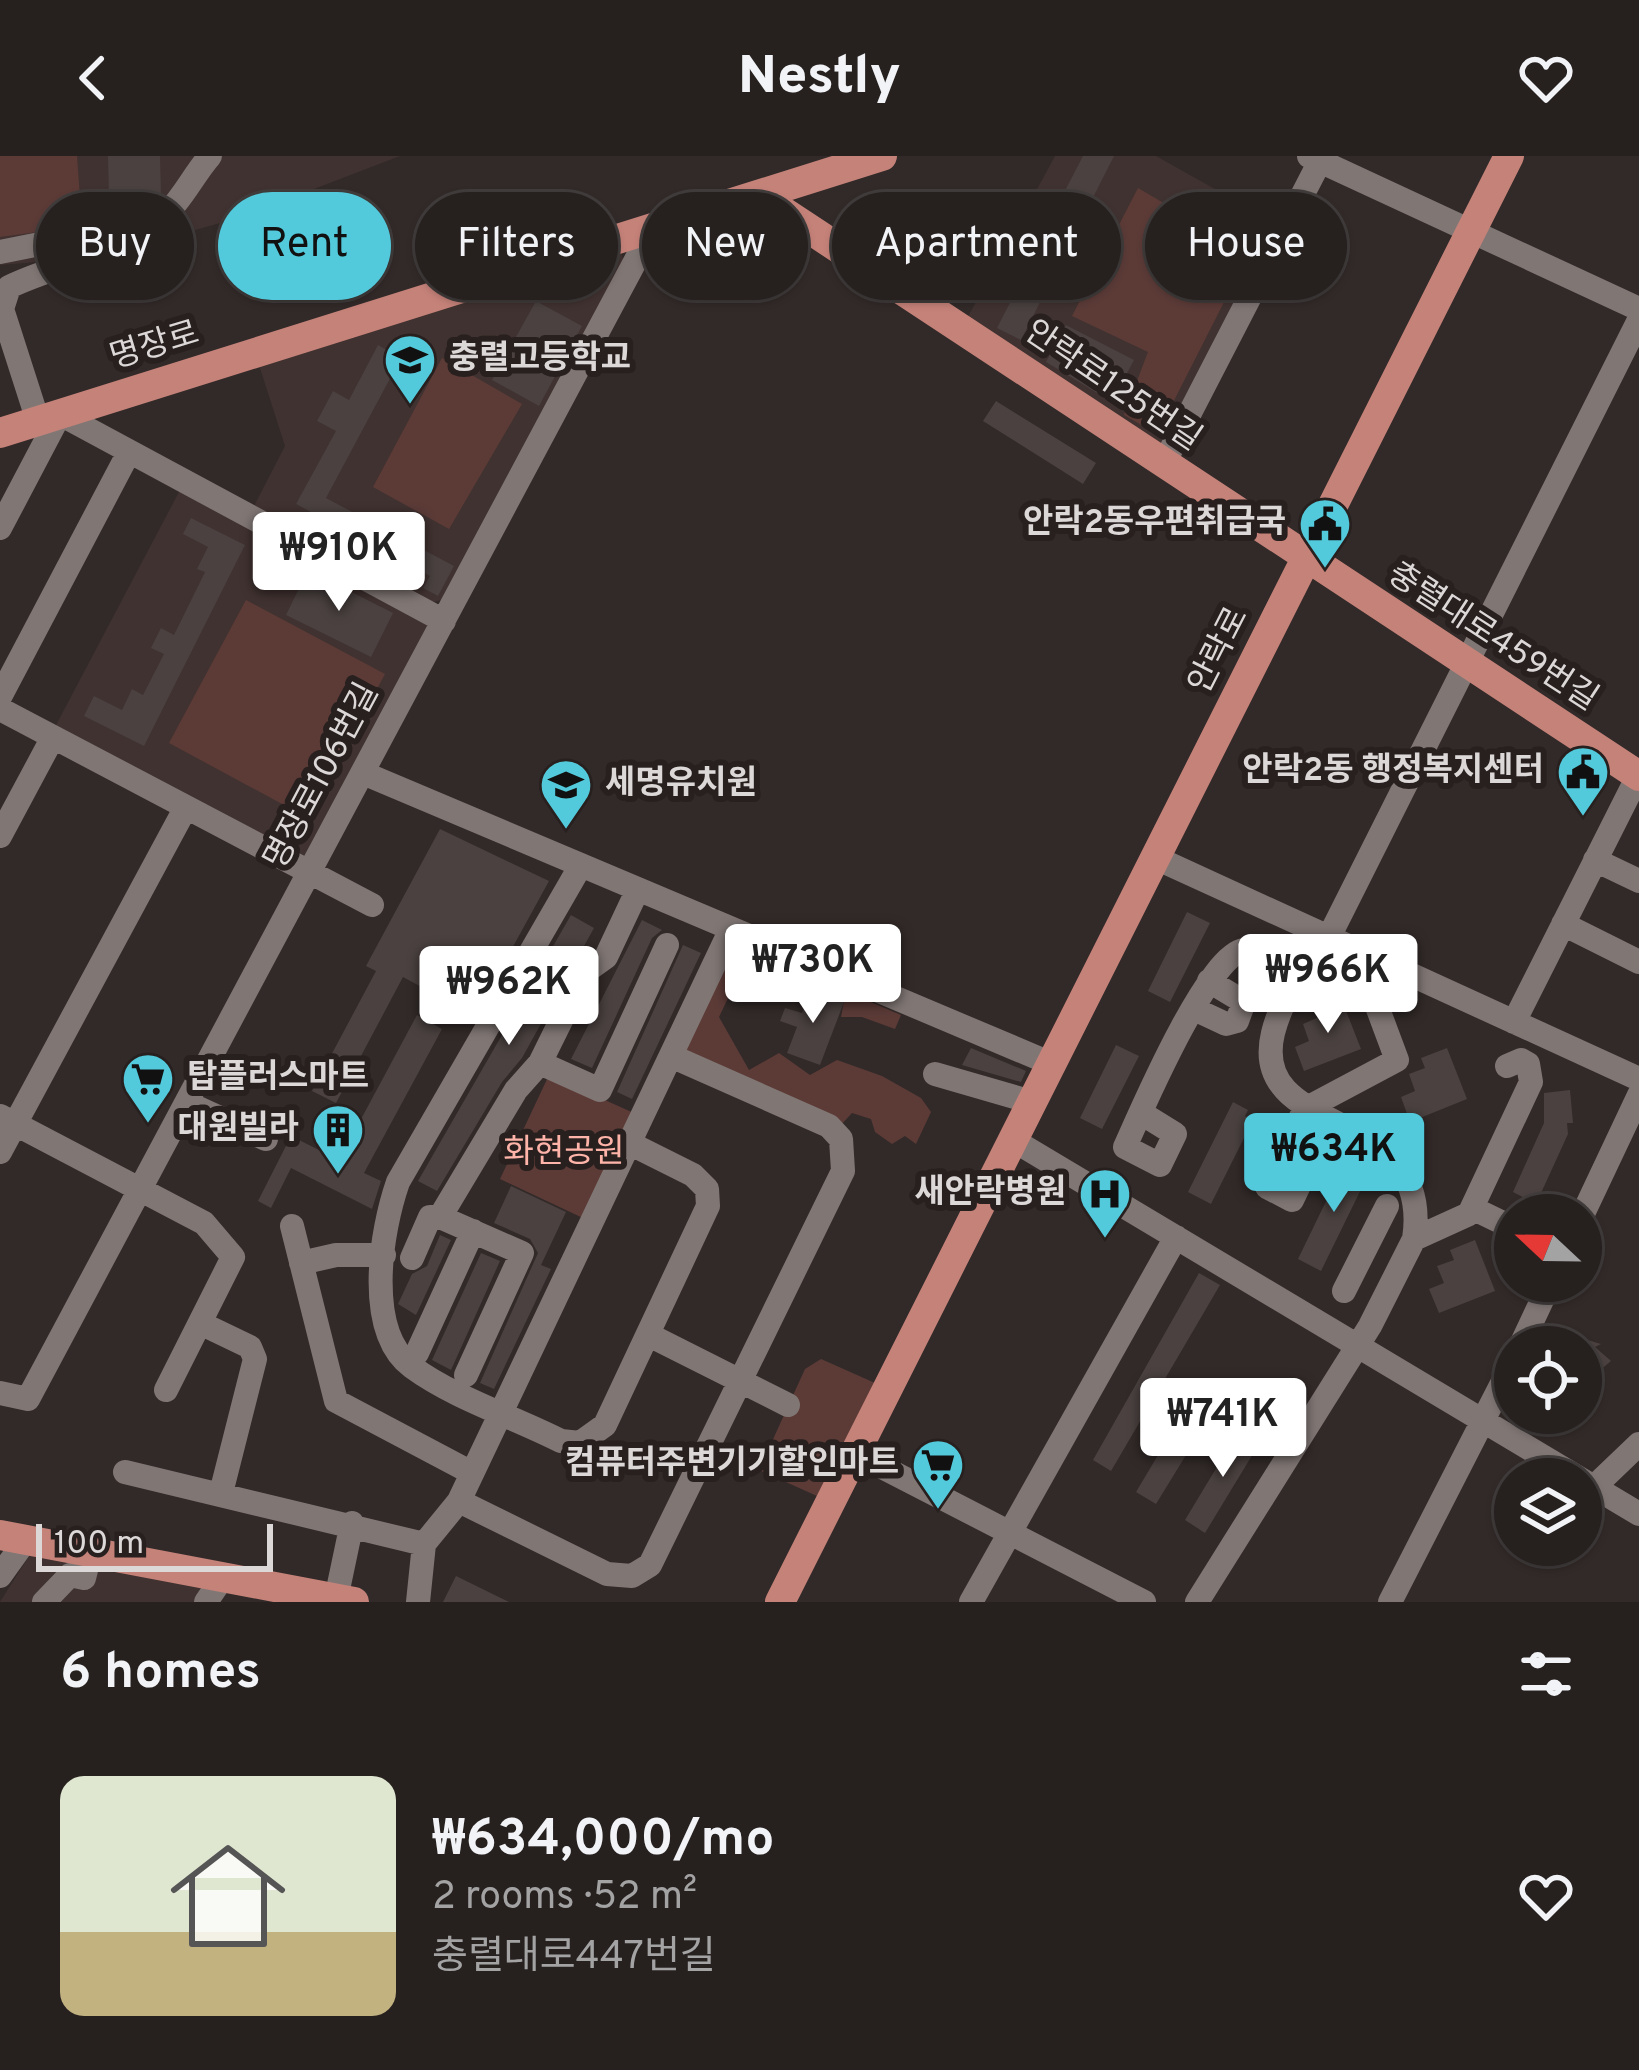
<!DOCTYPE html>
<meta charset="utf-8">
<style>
:root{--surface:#26201f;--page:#2e2828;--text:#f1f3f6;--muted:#a4a3a4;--line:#423e3d;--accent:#53cadc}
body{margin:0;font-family:Overpass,"Noto Sans KR",sans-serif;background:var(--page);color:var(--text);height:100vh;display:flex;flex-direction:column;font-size:45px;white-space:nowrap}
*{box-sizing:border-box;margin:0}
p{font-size:39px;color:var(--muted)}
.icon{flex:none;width:66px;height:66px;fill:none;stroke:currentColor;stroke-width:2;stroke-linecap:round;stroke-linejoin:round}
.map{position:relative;height:1446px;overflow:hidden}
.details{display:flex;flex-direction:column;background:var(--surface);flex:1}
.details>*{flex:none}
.top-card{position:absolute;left:36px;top:36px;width:1569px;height:108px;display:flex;gap:24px}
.needle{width:78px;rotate:292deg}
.tools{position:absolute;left:1494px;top:1038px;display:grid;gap:24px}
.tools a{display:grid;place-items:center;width:108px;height:108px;border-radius:50%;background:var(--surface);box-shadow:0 3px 9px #0004,0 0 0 3px var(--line);font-size:60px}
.scale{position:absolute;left:36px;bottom:30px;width:237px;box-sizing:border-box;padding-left:12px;border:6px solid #ddd8d8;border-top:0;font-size:33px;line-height:42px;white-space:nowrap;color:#ddd8d8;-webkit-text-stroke:9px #28201f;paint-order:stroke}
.price{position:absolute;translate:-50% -102px;padding:0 27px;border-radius:12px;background:#fff;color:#222;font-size:39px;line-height:78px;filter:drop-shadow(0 3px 6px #0008)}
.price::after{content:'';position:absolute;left:50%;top:72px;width:36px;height:27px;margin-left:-18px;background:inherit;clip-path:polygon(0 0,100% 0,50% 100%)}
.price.on{background:var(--accent);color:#111}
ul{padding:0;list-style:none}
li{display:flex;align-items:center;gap:36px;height:300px;padding:0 60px}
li+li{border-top:3px solid var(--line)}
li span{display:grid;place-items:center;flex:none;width:336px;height:240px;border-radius:24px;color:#555}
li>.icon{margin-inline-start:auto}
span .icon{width:144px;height:144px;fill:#fffc;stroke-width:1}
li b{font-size:51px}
h2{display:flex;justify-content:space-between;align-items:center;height:144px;padding:0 60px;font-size:51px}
.chip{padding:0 42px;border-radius:54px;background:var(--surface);box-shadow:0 3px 9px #0004,0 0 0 3px var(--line);font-size:42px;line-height:108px}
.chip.on{background:var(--accent);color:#111}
header{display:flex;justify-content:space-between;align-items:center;height:156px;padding:0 60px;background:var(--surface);font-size:54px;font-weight:800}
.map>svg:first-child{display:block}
.built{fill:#403230}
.green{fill:#5c3b37}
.building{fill:#4a4140}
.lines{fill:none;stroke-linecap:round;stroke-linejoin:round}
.minor{stroke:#807775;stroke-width:24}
.major{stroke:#c58279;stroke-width:30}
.labels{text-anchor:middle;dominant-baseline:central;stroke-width:12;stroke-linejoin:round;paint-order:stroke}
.street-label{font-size:33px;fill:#ddd8d8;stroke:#28201f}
.poi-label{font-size:33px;font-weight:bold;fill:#ddd8d8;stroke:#28201f;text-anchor:end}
.park-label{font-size:33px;fill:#ffb4a9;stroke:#28201f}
</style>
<header><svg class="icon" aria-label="back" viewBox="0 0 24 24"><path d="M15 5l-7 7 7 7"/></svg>Nestly<svg class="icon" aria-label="heart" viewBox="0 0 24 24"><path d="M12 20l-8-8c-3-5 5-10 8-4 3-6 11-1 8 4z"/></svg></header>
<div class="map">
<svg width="1639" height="1446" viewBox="0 0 1639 1446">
<rect width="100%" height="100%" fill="#322a29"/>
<path class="built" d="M0,0H400L238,62L99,101L0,109Z
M1055,0H1156L1279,69L1159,299L964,168Z
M620,93L625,109L443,444L432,446L253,352L285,290L259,209Z
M180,334L430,466L306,703L55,571Z
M31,1397L199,1428L203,1438L198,1446H0Z"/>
<path class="green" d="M0,0H77L82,70L0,81Z
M1138,32L1249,97L1157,278L1124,259L1148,196L1072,160Z
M442,202L522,248L449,373L373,331Z
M246,444L385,518L308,662L169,587Z
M735,788L901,859L895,873L862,861H841L844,845L812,832L805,846L773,834L733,832L719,861L749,914L779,897L810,919L837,904L882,920L921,942L931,956L916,988L905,980L892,988L875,976L871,963L852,957L839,971L674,900Z
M549,919L636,958L585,1063L500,1023Z
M821,1203L875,1227L817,1340L759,1314L805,1213Z"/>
<path class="building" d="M108,0H160L161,39L109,44Z
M1083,0H1114L1021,184L997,172L1040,88L1028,82L1047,45L1057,50Z
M536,145L582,170L539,250L492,224Z
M1066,169L1134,204L1112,246L1046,206Z
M378,189L401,202L326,342L454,410L438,440L423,432L430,420L296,348L336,275L317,265L333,235L349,244Z
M996,245L1096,307L1083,328L983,265Z
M191,362L245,389L144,590L84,560L94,540L122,554L132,533L143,539L164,498L151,492L161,472L174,479L205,416L197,413L208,391L183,378Z
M308,414L393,457L371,501L286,459Z
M440,673L549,725L475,860L403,821L336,947L312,935L376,815L366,810Z
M1187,756L1210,767L1170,846L1148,835Z
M571,759L594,772L522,902L502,926L437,1035L418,1025Z
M642,764L662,774L652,782L592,912L571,903Z
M683,789L701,797L632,943L617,936Z
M811,833L844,846L820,909L787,897L797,871L780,865L785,852L802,857Z
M1341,842L1361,893L1304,915L1295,891L1309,885L1303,868L1319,861L1315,852Z
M417,859L442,873L364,1017L381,1025L372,1053L291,1012L271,1052L258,1045L291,980L339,1004Z
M1116,889L1139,900L1102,973L1080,962Z
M971,892L1026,915L1021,926L962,909Z
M1447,892L1467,943L1410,966L1401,941L1415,935L1409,918L1425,912L1421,902Z
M1570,934L1573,967H1567L1568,978L1536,1048L1513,1036L1544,967V937Z
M1233,946L1248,954L1245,960L1253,964L1211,1048L1188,1036Z
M1346,1004L1370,1015L1321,1115L1298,1103Z
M511,1030L566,1056L541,1109L551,1113L494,1233L480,1227L538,1097L530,1083L494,1067Z
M440,1079L451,1084L416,1159L398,1148L412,1118L427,1110Z
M1475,1084L1495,1135L1439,1157L1429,1133L1444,1127L1437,1110L1454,1104L1450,1094Z
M481,1097L500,1105L451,1214L432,1204Z
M1199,1117L1220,1129L1111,1315L1093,1304Z
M1547,1172L1601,1188L1595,1191L1611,1205L1581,1230V1191H1538Z
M1192,1242L1213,1255L1156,1348L1136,1336Z
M1241,1271L1262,1283L1205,1377L1185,1364Z
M456,1420L509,1446H443Z"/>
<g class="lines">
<path class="minor" d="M1309,0L1639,153
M0,96L80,80L95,103
M38,265L2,153L9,131C61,106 118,100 164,60C182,44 194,18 210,0
M1163,309L1320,5
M0,372L60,258L444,465
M0,541L129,296
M0,553L372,749
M363,617L1052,908
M0,680L53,581
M1156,702L1639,923
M1595,704L1639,725
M581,709L398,1026C381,1075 364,1175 412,1211C454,1242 514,1261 561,1285L580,1287L605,1269L708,1050L707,1033L693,1019L629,987
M1563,768L1639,806
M1320,777C1305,808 1281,844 1273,877C1247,984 1435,948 1414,1083
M1329,781L1639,164
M1194,853L1226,868L1237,865L1244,846L1209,825
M1514,866L1639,618
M540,907L600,934L667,789
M935,918L1032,946
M187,947L266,983
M1141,957L1175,978L1160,1009L1125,991C1142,953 1208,799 1244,794L1300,819
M0,960L204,1067L233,1101L166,1234
M1013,984L1639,1358
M1289,984L1314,998L1292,1044L1267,1031L1270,1022L1305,953L1397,904L1372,837
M0,996L186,651
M1472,1052L1505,1068L1515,1088
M440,1061L522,1097L466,1219
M1581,1062L1639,939
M292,1070L336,1245L472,1317
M412,1102L430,1061H440L516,934L540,907L585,816L606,801L638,733
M301,1107L336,1099H384
M1344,1135L1387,1050
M200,1167L250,1191L255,1203L221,1337
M651,1180L788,1249
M1520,1191L1551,1125
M417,1197L473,1075
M0,1237L28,1243L653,72
M855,1297L1144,1446
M125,1316L424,1388
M1594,1331L1639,1288
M459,1345L607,1418L632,1420L650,1409L843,1015L841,983L829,970L671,900
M0,1420L25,1385
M336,1443L352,1367
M44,1446L70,1419L84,1422L90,1398
M206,1446L223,1421
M418,1446L424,1388L459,1345L731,773
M971,1446L1176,1081
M1197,1446L1370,1170L1414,1083L1469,1058L1531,926L1528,908L1521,904L1507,910
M1390,1446L1515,1202"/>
<path class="major" d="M758,39L1639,620
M0,277L882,0
M0,1379L354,1446
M780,1446L1509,0"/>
</g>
<defs>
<g id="school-pin" transform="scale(2.7)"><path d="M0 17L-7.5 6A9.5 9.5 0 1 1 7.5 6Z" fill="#53cadc" stroke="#28201f"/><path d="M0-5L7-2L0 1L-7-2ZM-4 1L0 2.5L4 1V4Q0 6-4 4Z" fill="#111"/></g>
<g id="civic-pin" transform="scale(2.7)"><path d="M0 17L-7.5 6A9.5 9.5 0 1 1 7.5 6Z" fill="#53cadc" stroke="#28201f"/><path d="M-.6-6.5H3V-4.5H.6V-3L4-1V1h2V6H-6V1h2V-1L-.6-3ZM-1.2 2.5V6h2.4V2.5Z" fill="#111"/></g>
<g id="supermarket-pin" transform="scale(2.7)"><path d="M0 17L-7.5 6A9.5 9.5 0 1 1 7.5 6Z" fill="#53cadc" stroke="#28201f"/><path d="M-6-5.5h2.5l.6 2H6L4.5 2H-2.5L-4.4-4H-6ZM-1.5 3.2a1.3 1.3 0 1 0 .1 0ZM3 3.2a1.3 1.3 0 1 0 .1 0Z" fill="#111"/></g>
<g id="building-pin" transform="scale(2.7)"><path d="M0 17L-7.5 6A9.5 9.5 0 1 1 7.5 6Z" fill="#53cadc" stroke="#28201f"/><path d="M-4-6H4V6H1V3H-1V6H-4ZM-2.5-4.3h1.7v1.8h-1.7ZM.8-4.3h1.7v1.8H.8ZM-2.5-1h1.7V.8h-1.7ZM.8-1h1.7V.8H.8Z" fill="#111"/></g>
<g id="hospital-pin" transform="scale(2.7)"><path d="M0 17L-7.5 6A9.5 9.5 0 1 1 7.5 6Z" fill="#53cadc" stroke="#28201f"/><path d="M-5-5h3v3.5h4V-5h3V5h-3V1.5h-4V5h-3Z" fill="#111"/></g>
</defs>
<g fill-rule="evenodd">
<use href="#school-pin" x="410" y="204"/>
<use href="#civic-pin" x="1325" y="368"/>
<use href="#civic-pin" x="1583" y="616"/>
<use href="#school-pin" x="566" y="629"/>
<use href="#supermarket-pin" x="148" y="923"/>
<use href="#building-pin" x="338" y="974"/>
<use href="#hospital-pin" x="1105" y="1038"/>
<use href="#supermarket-pin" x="938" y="1309"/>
</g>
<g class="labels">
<g class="street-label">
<text transform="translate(155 191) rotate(-17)">명장로</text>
<text transform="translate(1112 231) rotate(34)">안락로125번길</text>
<text transform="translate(1492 482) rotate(33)">충렬대로459번길</text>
<text transform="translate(1220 495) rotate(-63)">안락로</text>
<text transform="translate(323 621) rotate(-62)">명장로106번길</text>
</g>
<g class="poi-label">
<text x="449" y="204" text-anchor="start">충렬고등학교</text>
<text x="1286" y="368">안락2동우편취급국</text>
<text x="1544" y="616">안락2동 행정복지센터</text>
<text x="605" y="629" text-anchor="start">세명유치원</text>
<text x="187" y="923" text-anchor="start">탑플러스마트</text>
<text x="299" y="974">대원빌라</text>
<text x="1066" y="1038">새안락병원</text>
<text x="899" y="1309">컴퓨터주변기기할인마트</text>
</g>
<g class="park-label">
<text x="564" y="998">화현공원</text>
</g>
</g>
</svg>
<div class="tools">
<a><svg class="needle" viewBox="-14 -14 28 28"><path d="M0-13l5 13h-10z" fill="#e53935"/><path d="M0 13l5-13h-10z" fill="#a4a3a4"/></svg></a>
<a><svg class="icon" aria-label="locate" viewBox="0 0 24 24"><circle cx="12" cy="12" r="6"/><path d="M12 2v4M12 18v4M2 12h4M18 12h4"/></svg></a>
<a><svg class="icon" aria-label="layers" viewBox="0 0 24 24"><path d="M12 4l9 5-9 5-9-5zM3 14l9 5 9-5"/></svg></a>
</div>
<div class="scale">100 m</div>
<b class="price" style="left:339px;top:458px">₩910K</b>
<b class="price" style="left:813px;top:870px">₩730K</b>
<b class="price" style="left:1328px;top:880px">₩966K</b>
<b class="price" style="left:509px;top:892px">₩962K</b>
<b class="price on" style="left:1334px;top:1059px">₩634K</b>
<b class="price" style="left:1223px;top:1324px">₩741K</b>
<div class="top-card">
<a class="chip">Buy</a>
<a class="chip on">Rent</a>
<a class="chip">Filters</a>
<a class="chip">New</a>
<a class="chip">Apartment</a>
<a class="chip">House</a>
</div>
</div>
<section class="details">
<h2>6 homes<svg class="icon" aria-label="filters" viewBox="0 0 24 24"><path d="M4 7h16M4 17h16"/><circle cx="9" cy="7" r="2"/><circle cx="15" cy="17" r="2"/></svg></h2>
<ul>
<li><span style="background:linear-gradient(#dfe7d0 65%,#c2b280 0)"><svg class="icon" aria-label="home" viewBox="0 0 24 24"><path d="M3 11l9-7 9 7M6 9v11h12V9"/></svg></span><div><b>₩634,000/mo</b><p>2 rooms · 52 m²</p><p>충렬대로447번길</p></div><svg class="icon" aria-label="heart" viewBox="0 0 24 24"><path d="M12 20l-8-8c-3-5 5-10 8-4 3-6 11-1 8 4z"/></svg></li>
</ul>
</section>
